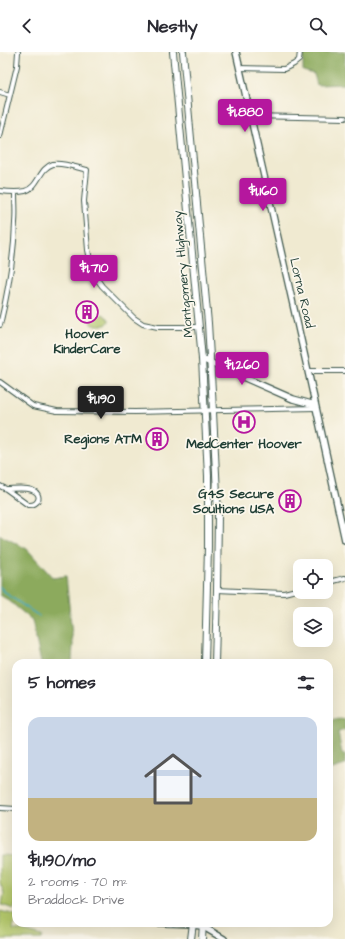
<!DOCTYPE html>
<meta charset="utf-8">
<style>
:root{--surface:#fff;--page:#f7f7f7;--text:#2b2b33;--muted:#7c7c81;--line:#e1e1e2;--accent:#b5179e}
body{margin:0;font-family:"Architects Daughter",sans-serif;background:var(--page);color:var(--text);height:100vh;display:flex;flex-direction:column;font-size:15px;white-space:nowrap}
*{box-sizing:border-box;margin:0}
p{font-size:13px;color:var(--muted)}
.icon{flex:none;width:22px;height:22px;fill:none;stroke:currentColor;stroke-width:2;stroke-linecap:round;stroke-linejoin:round}
.map{position:relative;flex:1;overflow:hidden}
.drawer{position:absolute;left:12px;top:607px;width:321px;height:268px;display:flex;flex-direction:column;background:var(--surface);border-radius:12px;box-shadow:0 4px 16px #0002}
.drawer>*{flex:none}
.controls{position:absolute;left:293px;top:507px;display:grid;gap:8px}
.controls a{display:grid;place-items:center;width:40px;height:40px;border-radius:8px;background:var(--surface);box-shadow:0 4px 16px #0002;font-size:20px}
.price{position:absolute;translate:-50% -34px;padding:0 9px;border-radius:4px;background:var(--accent);color:#fff;font-size:13px;line-height:26px;filter:drop-shadow(0 1px 2px #0008)}
.price::after{content:'';position:absolute;left:50%;top:24px;width:12px;height:9px;margin-left:-6px;background:inherit;clip-path:polygon(0 0,100% 0,50% 100%)}
.price.current{background:#222;color:#fff}
ul{padding:0;list-style:none}
li{display:grid;align-content:center;gap:8px;height:212px;padding:0 16px}
li+li{border-top:1px solid var(--line)}
li span{display:grid;place-items:center;height:124px;border-radius:12px;color:#555}
li>.icon{margin-inline-start:auto}
span .icon{width:72px;height:72px;fill:#fffc;stroke-width:1}
li b{font-size:17px}
h2{display:flex;justify-content:space-between;align-items:center;height:48px;padding:0 16px;font-size:17px}
header{display:flex;justify-content:space-between;align-items:center;height:52px;padding:0 16px;background:var(--surface);font-size:18px;font-weight:700}
.map>svg:first-child{display:block}
.green{fill:#b1c569;stroke:#68814e}
.forest{fill:#8caa5d;stroke:#567448}
.lines{fill:none;stroke-linecap:round;stroke-linejoin:round}
.stream{stroke:#41abc0;stroke-width:1.5}
.street-casing{stroke:#3e574c;stroke-width:6}
.secondary-casing{stroke:#3e574c;stroke-width:8}
.primary-casing{stroke:#3e574c;stroke-width:8}
.street{stroke:#fff;stroke-width:4}
.secondary{stroke:#fff;stroke-width:5.5}
.primary{stroke:#fff;stroke-width:6}
.labels{text-anchor:middle;dominant-baseline:central;stroke-width:3.5;stroke-linejoin:round;paint-order:stroke}
.street-label{font-size:13px;fill:#1f3d34;stroke:#fbf7ec}
.poi-label{font-size:13px;font-weight:bold;fill:#1f3d34;stroke:#fbf7ec}
</style>
<header><svg class="icon" aria-label="back" viewBox="0 0 24 24"><path d="M15 5l-7 7 7 7"/></svg>Nestly<svg class="icon" aria-label="search" viewBox="0 0 24 24"><circle cx="10" cy="10" r="6"/><path d="M15 15l6 6"/></svg></header>
<div class="map">
<svg width="345" height="887" viewBox="0 0 345 887">
<rect width="100%" height="100%" fill="#fbf7ec"/>
<filter id="ink" filterUnits="userSpaceOnUse"><feTurbulence type="fractalNoise" baseFrequency=".025" numOctaves="2"/><feDisplacementMap in="SourceGraphic" scale="8" xChannelSelector="R" yChannelSelector="G"/><feConvolveMatrix kernelMatrix="1 2 1 2 8 2 1 2 1" color-interpolation-filters="sRGB"/></filter>
<filter id="wash" filterUnits="userSpaceOnUse"><feTurbulence type="fractalNoise" baseFrequency=".012" numOctaves="4" result="noise"/><feDisplacementMap in="SourceGraphic" scale="16" xChannelSelector="R" yChannelSelector="G"/><feGaussianBlur stdDeviation="0.9" result="paint"/><feColorMatrix in="noise" values="0 0 0 0 0 0 0 0 0 0 0 0 0 0 0 0 0 1.4 0 .05"/><feComposite in="paint" operator="in"/></filter>
<g filter="url(#wash)">
<rect width="100%" height="100%" fill="#f0ead1"/>
<path class="green" d="M103,262L109,267V269L106,273H92L90,270Z
M0,803L16,804V851L14,857L2,853L4,841L0,831Z
M0,859L16,863L13,878H19L42,884L41,887H0Z"/>
<path class="forest" d="M303,0H345V32L317,33L314,22L303,19Z
M0,483L27,497L53,526L66,524L73,592L72,611H41L32,568L8,548L0,543Z
M334,667H345V678L338,680L342,702H345V713L329,718V670Z"/>
<g class="lines">
<path class="stream" d="M0,535L8,543L39,564"/>
</g>
</g>
<g filter="url(#ink)">
<g class="lines">
<g class="street-casing">
<path id="street" d="M239,16L284,17L294,12L299,8L300,0
M0,40L10,43
M250,64L345,66
M0,84L17,14L18,0
M0,139C8,140 17,141 25,139C39,135 39,116 53,112C62,110 78,116 87,118L84,149L88,198L92,216L94,223L102,234L134,266L143,272L158,275H199
M0,273C8,240 14,206 15,171C16,161 15,151 15,140
M308,319H345
M0,330L33,354L57,359L135,360L224,358L316,356
M0,434L6,437L28,453C39,454 43,442 32,438C25,435 13,437 6,437
M326,531L345,526
M217,538L284,541L300,537
M0,756L16,757
M133,871L193,873"/>
</g>
<g class="secondary-casing">
<path id="secondary" d="M236,0L308,319L345,488
M202,307L293,347L315,353
M193,873L202,874L224,887"/>
</g>
<g class="primary-casing">
<path id="primary" d="M173,0L202,307L208,424V495L205,611
M183,0L208,271L212,339L218,463L217,538L215,611
M191,887L193,871
M202,887L203,871"/>
</g>
<use href="#street" class="street"/>
<use href="#secondary" class="secondary"/>
<use href="#primary" class="primary"/>
</g>
</g>
<defs>
<g id="building-ring" transform="scale(1.15)"><circle r="9.5" fill="#fbf7ec" stroke="#b5179e" stroke-width="1.5"/><path d="M-4-6H4V6H1V3H-1V6H-4ZM-2.5-4.3h1.7v1.8h-1.7ZM.8-4.3h1.7v1.8H.8ZM-2.5-1h1.7V.8h-1.7ZM.8-1h1.7V.8H.8Z" fill="#b5179e"/></g>
<g id="hospital-ring" transform="scale(1.15)"><circle r="9.5" fill="#fbf7ec" stroke="#b5179e" stroke-width="1.5"/><path d="M-5-5h3v3.5h4V-5h3V5h-3V1.5h-4V5h-3Z" fill="#b5179e"/></g>
</defs>
<g fill-rule="evenodd">
<use href="#building-ring" x="87" y="260"/>
<use href="#hospital-ring" x="244" y="370"/>
<use href="#building-ring" x="157" y="387"/>
<use href="#building-ring" x="290" y="449"/>
</g>
<g class="labels">
<g class="street-label">
<text transform="translate(183 222) rotate(-95)">Montgomery Highway</text>
<text transform="translate(302 241) rotate(77)">Lorna Road</text>
</g>
<g class="poi-label">
<text x="87" y="282">Hoover<tspan x="87" dy="15">KinderCare</tspan></text>
<text x="142" y="387" text-anchor="end">Regions ATM</text>
<text x="244" y="392">MedCenter Hoover</text>
<text x="274" y="442" text-anchor="end">G4S Secure<tspan x="274" dy="15">Soultions USA</tspan></text>
</g>
</g>
</svg>
<div class="controls">
<a><svg class="icon" aria-label="locate" viewBox="0 0 24 24"><circle cx="12" cy="12" r="6"/><path d="M12 2v4M12 18v4M2 12h4M18 12h4"/></svg></a>
<a><svg class="icon" aria-label="layers" viewBox="0 0 24 24"><path d="M12 4l9 5-9 5-9-5zM3 14l9 5 9-5"/></svg></a>
</div>
<b class="price" style="left:245px;top:81px">$1,880</b>
<b class="price" style="left:263px;top:160px">$1,160</b>
<b class="price" style="left:94px;top:237px">$1,710</b>
<b class="price" style="left:242px;top:334px">$1,260</b>
<b class="price current" style="left:101px;top:368px">$1,190</b>
<section class="drawer">
<h2>5 homes<svg class="icon" aria-label="filters" viewBox="0 0 24 24"><path d="M4 7h16M4 17h16"/><circle cx="9" cy="7" r="2"/><circle cx="15" cy="17" r="2"/></svg></h2>
<ul>
<li><span style="background:linear-gradient(#c9d6e8 65%,#c2b280 0)"><svg class="icon" aria-label="home" viewBox="0 0 24 24"><path d="M3 11l9-7 9 7M6 9v11h12V9"/></svg></span><div><b>$1,190/mo</b><p>2 rooms · 70 m²</p><p>Braddock Drive</p></div></li>
</ul>
</section>
</div>
